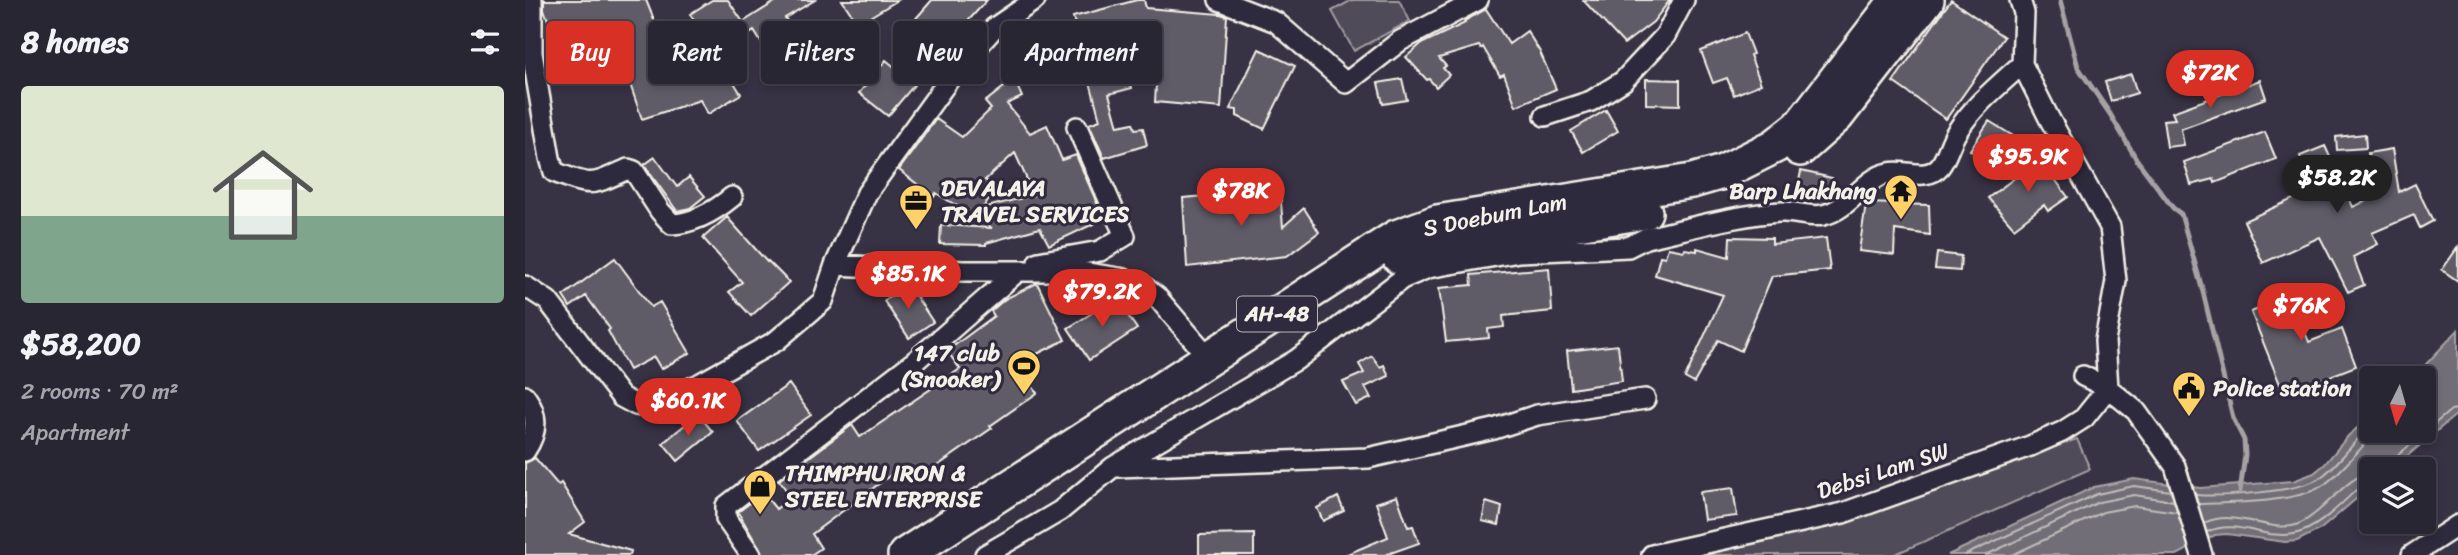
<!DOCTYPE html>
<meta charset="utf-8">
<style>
:root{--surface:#292633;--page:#312e3b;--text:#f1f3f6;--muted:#a5a5ac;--line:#45434e;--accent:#d93025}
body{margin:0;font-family:Sriracha,sans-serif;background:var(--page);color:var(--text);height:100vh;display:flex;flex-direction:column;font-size:26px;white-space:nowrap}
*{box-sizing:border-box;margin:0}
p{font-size:23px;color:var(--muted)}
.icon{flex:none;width:38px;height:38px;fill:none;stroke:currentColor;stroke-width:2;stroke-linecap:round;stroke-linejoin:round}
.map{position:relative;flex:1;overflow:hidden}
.drawer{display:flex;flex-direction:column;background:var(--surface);width:525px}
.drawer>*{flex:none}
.hud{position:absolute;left:21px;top:21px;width:665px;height:63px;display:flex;gap:14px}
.needle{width:46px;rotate:185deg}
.controls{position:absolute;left:1834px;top:366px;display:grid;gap:14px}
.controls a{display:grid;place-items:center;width:77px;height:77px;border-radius:7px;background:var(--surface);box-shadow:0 4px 10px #0003,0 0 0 2px var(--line);font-size:35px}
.price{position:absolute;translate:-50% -60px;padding:0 16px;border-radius:24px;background:var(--accent);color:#fff;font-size:23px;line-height:46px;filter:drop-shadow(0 2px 4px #0008)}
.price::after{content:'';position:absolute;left:50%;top:42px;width:21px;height:16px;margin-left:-10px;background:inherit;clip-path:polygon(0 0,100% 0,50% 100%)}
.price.on{background:#222;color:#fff}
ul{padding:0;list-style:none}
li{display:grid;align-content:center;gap:14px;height:371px;padding:0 21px}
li+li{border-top:2px solid var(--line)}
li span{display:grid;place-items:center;height:217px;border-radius:7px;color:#555}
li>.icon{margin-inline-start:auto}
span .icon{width:126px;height:126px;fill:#fffc;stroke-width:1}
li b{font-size:30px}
h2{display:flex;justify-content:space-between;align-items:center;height:84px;padding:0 21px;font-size:30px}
.tag{padding:0 24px;border-radius:7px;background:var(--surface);box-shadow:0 4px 10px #0003,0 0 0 2px var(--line);font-size:24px;line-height:63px}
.tag.on{background:var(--accent);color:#fff}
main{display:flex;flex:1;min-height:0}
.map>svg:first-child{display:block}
.green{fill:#504b59;stroke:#a29ea0;stroke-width:2}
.water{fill:#726e77;stroke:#a6a2a4;stroke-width:2}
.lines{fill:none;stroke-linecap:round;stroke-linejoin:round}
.shore{stroke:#c0bdbb;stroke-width:2}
.stream{stroke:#a6a2a4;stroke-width:5}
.building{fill:#5f5c67;stroke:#f4f1e8;stroke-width:2;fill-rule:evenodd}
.minor-casing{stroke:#f4f1e8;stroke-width:24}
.trunk-casing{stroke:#f4f1e8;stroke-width:38}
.minor{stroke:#2f2a3d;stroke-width:19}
.trunk{stroke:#2f2a3d;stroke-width:33}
.labels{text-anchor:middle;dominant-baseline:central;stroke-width:6;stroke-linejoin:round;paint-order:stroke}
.shield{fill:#2f2a3d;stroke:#b9b5b5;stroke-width:2}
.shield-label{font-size:21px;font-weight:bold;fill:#f4f1e8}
.poi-label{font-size:23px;font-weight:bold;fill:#f4f1e8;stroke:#2f2a3d;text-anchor:start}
.street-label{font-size:23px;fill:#f4f1e8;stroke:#2f2a3d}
</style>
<main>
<section class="drawer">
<h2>8 homes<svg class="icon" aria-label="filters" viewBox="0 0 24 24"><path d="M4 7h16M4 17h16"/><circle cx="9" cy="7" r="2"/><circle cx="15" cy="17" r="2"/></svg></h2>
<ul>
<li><span style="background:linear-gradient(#dfe7d0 60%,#7fa58c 0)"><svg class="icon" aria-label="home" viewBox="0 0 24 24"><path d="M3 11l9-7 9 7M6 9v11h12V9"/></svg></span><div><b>$58,200</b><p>2 rooms · 70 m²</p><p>Apartment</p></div></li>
</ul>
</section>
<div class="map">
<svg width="1933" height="555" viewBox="0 0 1933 555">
<rect width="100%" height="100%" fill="#373244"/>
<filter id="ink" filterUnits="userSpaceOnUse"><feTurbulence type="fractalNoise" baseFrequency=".0143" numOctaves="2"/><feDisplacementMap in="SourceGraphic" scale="14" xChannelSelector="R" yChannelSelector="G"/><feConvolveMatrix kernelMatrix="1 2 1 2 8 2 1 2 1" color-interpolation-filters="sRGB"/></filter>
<g filter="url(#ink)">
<path class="green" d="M827,0H874L885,21L829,51L807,11Z
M1552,439L1565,469L1368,555H1180L1334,515Z"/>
<path class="water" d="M1933,330V413L1867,469H1846V486L1796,529L1772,541L1760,542L1702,534L1690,535L1652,555H1423L1569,487L1609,479L1675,488L1768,481L1789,473L1800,464L1823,436L1846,416V430H1899V378H1888Z"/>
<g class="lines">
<path class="shore" d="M1863,469L1866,461L1926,410L1933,409
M1671,495C1697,497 1771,492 1793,479C1811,468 1829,441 1846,425
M1673,504C1706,503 1775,503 1800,484C1820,469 1835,447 1854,430
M1679,523C1711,508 1743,533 1771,525C1797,516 1822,474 1846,473
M1682,532C1711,518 1740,540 1769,534C1795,529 1819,500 1839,483L1846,482
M1440,555L1572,494L1609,486L1646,491
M1461,555L1574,502L1609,495L1649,501
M1487,555L1578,512L1610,506L1652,512"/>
<path class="stream" d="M1535,0L1553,67L1585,114L1612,160L1648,208L1656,214L1678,292L1708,418L1719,440L1720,455L1715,491"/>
</g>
<path class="building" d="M19,0H121L138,42L134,43L145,71L185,47L165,14L187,0H203L218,22L253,0H290L260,18L268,29L263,32L267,39L249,50L245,44L239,47L229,31L193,56L216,94L183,114L175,100L117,119L92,46L39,66L19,9Z
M317,0H373L333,24Z
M407,0H462L417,50L387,23Z
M612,0H619L621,8L695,14L702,16L696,108L630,102L633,51H630V41L597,50L607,88L584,94L593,126L608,123L610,129L618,128L622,145L579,158L564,124L575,120L548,17Z
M1058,0H1145L1128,22L1099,44Z
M1426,0L1479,37L1421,119L1368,82Z
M961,9L984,44L1002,31L1015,52L1031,89L991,106L979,74L975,76L958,47L956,49L954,46L914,58L921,66L918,68L924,75L911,87L904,79L902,80L881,57L896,44L940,23L939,21Z
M1220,33L1228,54L1225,55L1236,84L1209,95L1202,78L1188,83L1176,51Z
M734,49L770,66L739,129L712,116V110L705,109Z
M361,60L390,84L363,116L334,93Z
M1606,74L1612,93L1586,101L1580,82Z
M489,79L497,97L482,104L505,133L522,125L537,160L551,155L579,219L524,245L515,228L461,243V245L415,244L416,225L467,228L411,193L409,197L374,170L411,119L437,137L466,109L460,102ZM490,153L509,195L458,208L471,187L460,180Z
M877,79L882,100L858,104L853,83Z
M1121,79L1155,80V105L1121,104Z
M1735,80L1741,98L1656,129L1659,145L1642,147L1638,120L1650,119L1647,112Z
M1081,110L1093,131L1058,152L1046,131Z
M1464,121L1496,141L1469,166L1445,150Z
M1740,132L1751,159L1690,183L1689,179L1666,185L1659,162Z
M1840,134L1841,148L1812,150L1811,137Z
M1800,146L1828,207L1850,197L1843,153L1867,149L1874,192L1890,184L1908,221L1895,228L1889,215L1847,233L1853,244L1828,257L1839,285L1823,292L1795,237L1738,263L1719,221L1788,190L1775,156Z
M130,157L152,187L164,177L180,196L165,208L152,211L119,165Z
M1515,159L1543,197L1523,211L1519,205L1489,228L1463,198Z
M1276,171L1307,178L1304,193L1297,192L1296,200L1271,197Z
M755,190L758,227L779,208L794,232L762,256L662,267L658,198Z
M1341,203L1404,205L1405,235L1370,230L1369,255L1334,251Z
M202,217L242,262L243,261L264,282L226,316L204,292L217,282L178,238Z
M1205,237L1247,238V244L1301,238L1305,270L1247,276L1216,351L1193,340L1169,383L1160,378L1198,295L1130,275L1135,256L1140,257L1143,248L1159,251L1160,249L1172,251V248L1204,257Z
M1933,247V281L1917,270Z
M1412,253L1436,256L1435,271L1410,269Z
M90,258L126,307L135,302L165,353L136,369L129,357L104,370L83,331L85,329L61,296L45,307L38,296Z
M1024,268L1027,311L978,316L979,327L963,329L964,338L921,342L914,288L947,285L946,275Z
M512,283L540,340L492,364L512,393L465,426L467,428L386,484L375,468L287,534L296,548L286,555H238L213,512L238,493L251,509L266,497L254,480L327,425L335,437L435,369L422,351L469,316L466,311L480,299Z
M383,284L408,322L384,338L359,301Z
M1800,288L1805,302L1772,313L1784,342L1817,329L1831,366L1759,394L1726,312L1765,296L1767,299Z
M591,298L612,329L564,360L543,328Z
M1093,345L1097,381L1046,389L1042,351Z
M847,356L855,367L859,365L864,376L840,387L846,398L831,405L818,382L839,373L834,364Z
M264,384L286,415L234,451L212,421Z
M173,414L188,432L153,461L138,443Z
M10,458L33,485L36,483L60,522L44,534L106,551L105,555H0V463Z
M1208,488L1212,516L1179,520L1175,492Z
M872,496L883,527L888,526L894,543L860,555H820L863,537L851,503Z
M813,497L819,511L798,521L792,508Z
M961,502L977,507L974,525L957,521Z
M729,534V555H674V535Z"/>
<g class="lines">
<g class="minor-casing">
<path id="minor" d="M7,0V53L25,158L29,172C68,187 65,186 103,169L109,171L135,211L147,224C170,223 190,211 207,197
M694,0L751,22L821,83L875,41L953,0
M1497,64L1524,118L1585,227L1591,281L1580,341L1583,388L1558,376
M1020,116L1066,101L1098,81L1140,36L1159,0
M513,262L575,251L600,236L552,127
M310,265L438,271H549L594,278L614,283L632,297L684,358
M0,286L23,301L96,397L111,405L125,407L174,384L251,341L298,301L310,265L342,193L428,74L469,28L510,0
M0,396C13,414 13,432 0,451
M592,467L843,458L969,429L1012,415L1120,399
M226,555L201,519V506L390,361L493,271
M460,555L535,511L588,467L771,360L877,279L903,268L994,252L1103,247L1121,238C1163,229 1214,214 1256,212C1269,211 1286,218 1298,215C1326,209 1338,178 1364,173C1381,169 1401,182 1415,166C1422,157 1425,143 1431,133C1448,106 1474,85 1497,64L1499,13L1495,0
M1127,555L1318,513L1505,446L1537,432L1559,418L1583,388L1611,411L1650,466L1677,555
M1887,555L1933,525"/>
</g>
<g class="trunk-casing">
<path id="trunk" d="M1275,149L1312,116L1402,0
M874,257L918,245L1120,212
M380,555L871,237L912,222L1167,181L1198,172L1250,146L1274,127L1372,0"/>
</g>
<use href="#minor" class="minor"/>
<use href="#trunk" class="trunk"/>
</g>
</g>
<defs>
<g id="temple-pin" transform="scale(1.75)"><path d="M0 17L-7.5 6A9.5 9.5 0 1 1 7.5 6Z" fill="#ffd166" stroke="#2f2a3d"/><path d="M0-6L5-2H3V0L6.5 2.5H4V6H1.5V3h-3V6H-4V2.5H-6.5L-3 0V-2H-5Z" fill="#111"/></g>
<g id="office-pin" transform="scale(1.75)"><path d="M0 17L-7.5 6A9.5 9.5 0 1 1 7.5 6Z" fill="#ffd166" stroke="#2f2a3d"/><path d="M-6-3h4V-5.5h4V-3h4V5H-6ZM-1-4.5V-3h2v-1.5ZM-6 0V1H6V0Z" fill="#111"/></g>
<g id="stadium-pin" transform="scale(1.75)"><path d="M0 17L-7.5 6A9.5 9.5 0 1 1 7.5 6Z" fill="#ffd166" stroke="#2f2a3d"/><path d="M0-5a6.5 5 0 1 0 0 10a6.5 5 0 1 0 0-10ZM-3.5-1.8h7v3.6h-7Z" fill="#111"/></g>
<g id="civic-pin" transform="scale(1.75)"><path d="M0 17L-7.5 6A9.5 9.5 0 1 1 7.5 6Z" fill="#ffd166" stroke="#2f2a3d"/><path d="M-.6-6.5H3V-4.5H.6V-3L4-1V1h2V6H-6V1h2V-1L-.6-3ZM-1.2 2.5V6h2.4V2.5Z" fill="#111"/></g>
<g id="shop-pin" transform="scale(1.75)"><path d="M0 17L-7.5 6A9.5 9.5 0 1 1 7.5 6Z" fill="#ffd166" stroke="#2f2a3d"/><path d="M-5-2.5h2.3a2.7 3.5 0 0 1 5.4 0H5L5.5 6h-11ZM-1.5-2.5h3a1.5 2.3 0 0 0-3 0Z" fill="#111"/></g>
</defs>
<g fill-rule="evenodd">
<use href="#temple-pin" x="1376" y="191"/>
<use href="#office-pin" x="391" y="201"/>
<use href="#stadium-pin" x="499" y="366"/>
<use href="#civic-pin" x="1664" y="388"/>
<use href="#shop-pin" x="235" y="486"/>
</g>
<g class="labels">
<rect class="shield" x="712" y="296.5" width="80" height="35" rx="5"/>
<g class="shield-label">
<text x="752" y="314">AH-48</text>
</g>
<g class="poi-label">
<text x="416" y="188">DEVALAYA<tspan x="416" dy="26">TRAVEL SERVICES</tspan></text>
<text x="1352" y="191" text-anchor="end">Barp Lhakhang</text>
<text x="475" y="353" text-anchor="end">147 club<tspan x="475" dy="26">(Snooker)</tspan></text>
<text x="1688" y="388">Police station</text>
<text x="260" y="473">THIMPHU IRON &amp;<tspan x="260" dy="26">STEEL ENTERPRISE</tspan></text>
</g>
<g class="street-label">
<text transform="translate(970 215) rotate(-11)">S Doebum Lam</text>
<text transform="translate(1358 471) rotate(-18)">Debsi Lam SW</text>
</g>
</g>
</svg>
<div class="controls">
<a><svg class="needle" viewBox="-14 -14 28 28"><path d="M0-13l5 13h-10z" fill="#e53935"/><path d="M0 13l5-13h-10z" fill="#a5a5ac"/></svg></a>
<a><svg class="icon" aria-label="layers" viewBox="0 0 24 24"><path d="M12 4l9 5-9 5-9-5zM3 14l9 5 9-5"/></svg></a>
</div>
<b class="price" style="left:1685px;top:110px">$72K</b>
<b class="price" style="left:1503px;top:194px">$95.9K</b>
<b class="price on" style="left:1812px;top:215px">$58.2K</b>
<b class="price" style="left:716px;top:228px">$78K</b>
<b class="price" style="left:383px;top:311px">$85.1K</b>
<b class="price" style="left:577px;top:329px">$79.2K</b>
<b class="price" style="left:1776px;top:343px">$76K</b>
<b class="price" style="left:163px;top:438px">$60.1K</b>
<div class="hud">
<a class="tag on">Buy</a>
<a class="tag">Rent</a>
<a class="tag">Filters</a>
<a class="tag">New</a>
<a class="tag">Apartment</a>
</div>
</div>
</main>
